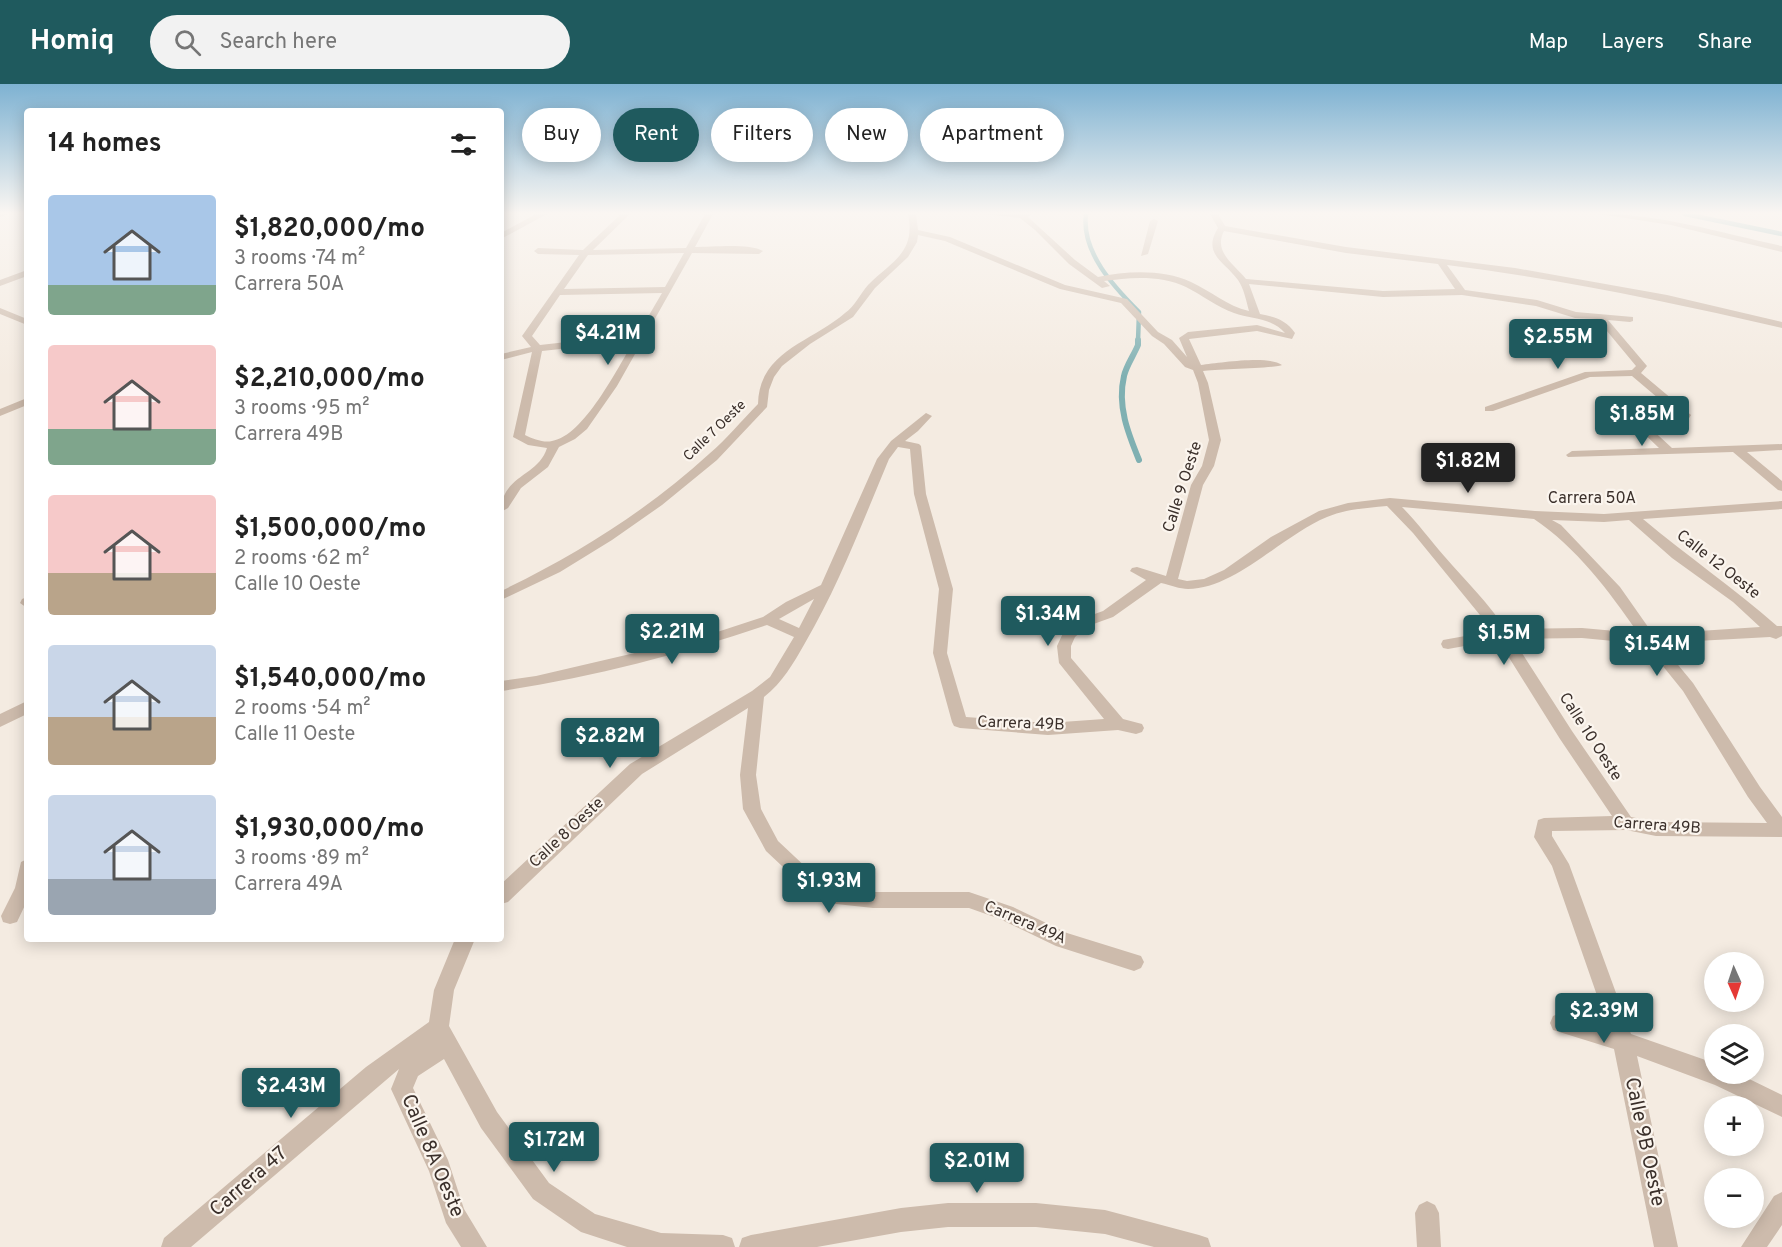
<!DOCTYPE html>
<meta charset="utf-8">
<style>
:root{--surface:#fff;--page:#f2f2f2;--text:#222;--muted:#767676;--accent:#1f5a5e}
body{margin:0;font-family:Overpass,sans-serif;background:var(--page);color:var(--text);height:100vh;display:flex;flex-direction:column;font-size:22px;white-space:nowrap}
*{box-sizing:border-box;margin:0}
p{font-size:20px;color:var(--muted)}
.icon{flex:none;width:33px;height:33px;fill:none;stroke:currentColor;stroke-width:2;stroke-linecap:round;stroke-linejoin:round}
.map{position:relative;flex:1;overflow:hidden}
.side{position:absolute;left:24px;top:24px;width:480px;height:834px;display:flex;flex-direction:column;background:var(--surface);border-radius:6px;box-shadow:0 3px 15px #0003}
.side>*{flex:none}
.guide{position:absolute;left:522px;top:24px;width:570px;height:54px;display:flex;gap:12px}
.needle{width:39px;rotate:177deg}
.fabs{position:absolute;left:1704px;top:868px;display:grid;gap:12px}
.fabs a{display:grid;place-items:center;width:60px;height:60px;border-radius:50%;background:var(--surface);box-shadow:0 3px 15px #0003;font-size:30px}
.price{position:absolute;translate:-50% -51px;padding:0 14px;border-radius:6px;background:var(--accent);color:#fff;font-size:20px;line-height:39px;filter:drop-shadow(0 2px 3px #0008)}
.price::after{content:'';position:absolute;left:50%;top:36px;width:18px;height:14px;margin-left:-9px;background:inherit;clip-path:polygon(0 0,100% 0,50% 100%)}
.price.current{background:#222;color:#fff}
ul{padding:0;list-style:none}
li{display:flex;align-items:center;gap:18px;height:150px;padding:0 24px}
li span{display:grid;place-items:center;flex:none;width:168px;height:120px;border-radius:6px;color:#555}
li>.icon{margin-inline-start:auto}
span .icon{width:72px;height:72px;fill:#fffc;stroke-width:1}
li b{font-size:26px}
h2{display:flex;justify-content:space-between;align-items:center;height:72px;padding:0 24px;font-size:26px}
.chip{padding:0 21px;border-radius:27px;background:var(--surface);box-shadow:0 3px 15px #0003;font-size:21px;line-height:54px}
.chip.current{background:var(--accent);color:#fff}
header{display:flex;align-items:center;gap:36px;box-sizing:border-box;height:84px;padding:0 30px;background:var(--accent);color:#fff}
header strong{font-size:28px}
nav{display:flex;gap:33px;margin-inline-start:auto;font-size:21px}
.search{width:420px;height:54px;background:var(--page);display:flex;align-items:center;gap:15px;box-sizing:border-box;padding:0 21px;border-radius:33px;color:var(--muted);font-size:22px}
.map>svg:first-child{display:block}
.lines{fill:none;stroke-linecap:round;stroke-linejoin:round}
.stream-far1{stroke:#7fb0b2;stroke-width:4.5}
.stream{stroke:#7fb0b2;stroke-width:6}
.minor{fill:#cdbbac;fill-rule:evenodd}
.labels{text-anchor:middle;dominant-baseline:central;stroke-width:4.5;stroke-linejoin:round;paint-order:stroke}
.far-street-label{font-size:14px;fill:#3b302b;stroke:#fbf5ee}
.street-label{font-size:16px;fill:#3b302b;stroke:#fbf5ee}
.near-street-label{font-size:20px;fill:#3b302b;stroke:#fbf5ee}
</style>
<header>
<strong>Homiq</strong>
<div class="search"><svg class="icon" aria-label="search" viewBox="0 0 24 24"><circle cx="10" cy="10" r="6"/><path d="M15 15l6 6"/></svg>Search here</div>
<nav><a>Map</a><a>Layers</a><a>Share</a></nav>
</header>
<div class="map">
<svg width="1782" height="1163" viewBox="0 0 1782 1163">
<rect width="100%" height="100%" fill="#f4ebe1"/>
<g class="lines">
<path class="stream-far1" d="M1086,130C1081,168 1114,203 1139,228L1138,257
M1685,130L1782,150"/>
<path class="stream" d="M1138,256V261C1134,271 1126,282 1124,292C1117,322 1128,349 1139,376"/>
<path class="minor" d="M0,130H8L0,133Z
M536,130H547L501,155V149Z
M621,130H630L593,166L686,164L705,130H713L695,163C712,163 750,159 763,167L759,170L692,169L617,302L587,345L575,355L559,363L548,383L521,404L508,424L501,428C501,391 538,393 547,364L528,361L513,353L532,268L501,276V270L531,263L522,252L579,171L538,170L534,167L538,164L583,166ZM684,169L665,203L564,205L588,171ZM662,209L638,250L540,261L532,252L560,211ZM634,257C618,283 584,352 552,357C544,359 533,355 525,351L542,267Z
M908,130H916L918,146L950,153L1065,201L1127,215L1158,248L1172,256L1187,273L1179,254L1188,248L1257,241L1285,249C1273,234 1251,235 1234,229C1217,223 1202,211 1186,203C1162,191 1130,193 1104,197L1110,202L1102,204L1069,180L1035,146L1020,134L985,130H1031L1028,133L1075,176L1098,193C1127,187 1163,185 1191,198C1211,207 1227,222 1249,227C1246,216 1244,205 1238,196C1224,177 1202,170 1218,144L1210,130H1218L1225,142L1346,163L1515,184L1667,211L1782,238V244C1671,218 1560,195 1447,181L1465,206L1537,216L1576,228L1633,233V237L1630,238L1608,236L1647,282L1641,289L1691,331L1688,336L1684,337L1647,341L1672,364L1782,360V366L1747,368L1782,397V407L1778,406L1733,368L1568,373L1566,371L1572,367L1659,364L1632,338L1638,335L1678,331L1632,292L1590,293L1493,327H1485V323L1585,288L1632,286L1636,282L1597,235L1575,234L1536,222L1462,211L1383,213L1249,200L1260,230C1275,233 1286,236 1295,249L1292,255L1257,247L1189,255L1201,281C1219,279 1269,271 1282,281C1278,284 1215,285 1203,287L1208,299L1221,356L1214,382L1203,401L1178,495L1187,497L1204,495L1224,486L1271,453L1319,427L1348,419L1390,414L1535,427L1604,430L1782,417V425L1643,435C1687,472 1734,504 1777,542H1782V552L1776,555L1770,553L1660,559L1693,599L1760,703L1782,733V753L1656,752L1626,746L1552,747V752L1569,780L1631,950L1714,979V990H1739L1782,1011V1033L1715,1001L1637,972L1678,1163H1654L1614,965L1553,946L1550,939L1553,932L1560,929L1608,943L1552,782L1534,753L1538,736L1544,734L1612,732L1560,655L1498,556L1448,565L1443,564L1441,560L1443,556L1493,547L1413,449L1387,422C1367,424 1346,425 1327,433C1283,451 1235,505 1188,505C1180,505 1170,501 1161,499L1113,533L1088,542L1075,553L1071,562V574L1123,635L1142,640L1144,644L1142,648L1136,650L1118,646L1048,651L960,644L954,642L952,638L933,569L939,505L914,410L910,365L898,363L889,375C863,437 839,501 805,559C793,580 783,598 764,613L756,691L761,725L778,757L810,787L838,805L873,808H969L1013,823L1067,849L1141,872L1144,878L1141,884L1134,887L1056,862L1000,835L969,824H873L827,819L798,797L766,767L743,725L740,691L748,624L642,690L508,818L501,820V800L630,680L752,607L770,593L794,553L767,541C681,570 591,594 501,607V597L536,592L699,554L763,533L786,518L821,501L877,375L891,357L926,329L932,332L918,347L905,357L919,360L921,362L926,410L953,505L947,569L966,633L1048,639L1104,635L1059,579L1057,562L1064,547L1078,536L1103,527L1146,496L1130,487L1132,484L1137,483L1166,492L1191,401L1202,382L1209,356L1198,299L1193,286L1185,283L1164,260L1152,252L1121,219L1060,205L945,157L918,151L917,158L908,173L875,204L853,233L810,260L782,282L774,293L769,306L767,323L717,376L662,421L612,456L560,488L501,516V507C576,471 648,426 709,370C727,355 741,337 758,320C759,267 812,258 845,229C855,222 860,210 868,201C892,177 916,169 908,130ZM1224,147L1346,169L1438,180L1455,205L1383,207L1246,195C1234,180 1213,168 1224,147ZM1402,423L1534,435C1576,463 1609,507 1638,549L1582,544L1506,545C1488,519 1466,497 1445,473C1430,456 1418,439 1402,423ZM1552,436L1604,438L1629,436L1672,474L1733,518L1760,543L1653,550L1620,503L1561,441ZM814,515L799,544L779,535ZM1582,554L1645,560L1683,607L1748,713L1767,739L1656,738L1631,733L1572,647L1513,555Z
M1599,130C1662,130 1721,149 1782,162V168L1671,141Z
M1154,135L1158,137L1148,170L1141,172L1150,137Z
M27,186V192L0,202V196Z
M0,224L27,235V241L0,230Z
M27,314V321L0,332V325Z
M27,513V524L20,519L22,515Z
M27,617V630L0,643V630Z
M27,775V817L17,838L10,840L3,838L1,832L15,804L21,778Z
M455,855H475L454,906L449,942L497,1028L549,1099L595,1130L661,1149L723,1151L732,1154L735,1163H627L581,1148L533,1115L481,1044L444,975L418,992L413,1004L448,1076L464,1125L487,1163H461L446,1139L429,1087L391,1005L399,985L191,1163H161L164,1154L366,983L429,938L434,906Z
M1782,1108V1141L1767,1163H1741L1774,1112Z
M1427,1117L1435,1121L1439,1129L1441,1163H1417L1415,1129L1419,1121Z
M948,1119H1036L1105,1126L1199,1151L1208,1154L1211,1163H1154L1105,1150L1036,1143H948L901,1148L817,1163H739L742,1154L751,1151L901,1124Z"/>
</g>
<linearGradient id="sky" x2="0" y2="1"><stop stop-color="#7eb2d2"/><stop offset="0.44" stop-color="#faf6f2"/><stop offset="1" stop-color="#faf6f2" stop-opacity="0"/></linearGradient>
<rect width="1782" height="293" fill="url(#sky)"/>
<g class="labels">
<g class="far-street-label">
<text transform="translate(715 347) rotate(-44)">Calle 7 Oeste</text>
</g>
<g class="street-label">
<text transform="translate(1183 403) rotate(-72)">Calle 9 Oeste</text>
<text x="1592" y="415">Carrera 50A</text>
<text transform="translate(1718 481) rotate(38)">Calle 12 Oeste</text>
<text transform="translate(1021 640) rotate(2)">Carrera 49B</text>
<text transform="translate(1590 653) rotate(57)">Calle 10 Oeste</text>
<text transform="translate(1657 742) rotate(4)">Carrera 49B</text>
<text transform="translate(567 749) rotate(-43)">Calle 8 Oeste</text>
<text transform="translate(1025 839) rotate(23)">Carrera 49A</text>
</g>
<g class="near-street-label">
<text transform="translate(1644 1058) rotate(78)">Calle 9B Oeste</text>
<text transform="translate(432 1072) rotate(67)">Calle 8A Oeste</text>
<text transform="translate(249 1098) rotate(-41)">Carrera 47</text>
</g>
</g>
</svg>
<div class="fabs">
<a><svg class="needle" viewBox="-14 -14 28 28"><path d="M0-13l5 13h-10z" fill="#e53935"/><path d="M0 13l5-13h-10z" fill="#767676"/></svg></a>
<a><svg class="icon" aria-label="layers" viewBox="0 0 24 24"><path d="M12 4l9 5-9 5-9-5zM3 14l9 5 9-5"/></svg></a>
<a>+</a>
<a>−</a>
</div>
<b class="price" style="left:608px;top:282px">$4.21M</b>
<b class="price" style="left:1558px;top:286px">$2.55M</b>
<b class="price" style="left:1642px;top:363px">$1.85M</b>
<b class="price current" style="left:1468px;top:410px">$1.82M</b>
<b class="price" style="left:1048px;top:563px">$1.34M</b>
<b class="price" style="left:672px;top:581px">$2.21M</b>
<b class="price" style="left:1504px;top:582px">$1.5M</b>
<b class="price" style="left:1657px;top:593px">$1.54M</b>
<b class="price" style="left:610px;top:685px">$2.82M</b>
<b class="price" style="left:829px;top:830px">$1.93M</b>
<b class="price" style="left:1604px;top:960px">$2.39M</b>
<b class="price" style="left:291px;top:1035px">$2.43M</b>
<b class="price" style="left:554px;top:1089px">$1.72M</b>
<b class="price" style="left:977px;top:1110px">$2.01M</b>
<div class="guide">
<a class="chip">Buy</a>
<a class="chip current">Rent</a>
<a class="chip">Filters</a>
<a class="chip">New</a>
<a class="chip">Apartment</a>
</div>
<section class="side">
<h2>14 homes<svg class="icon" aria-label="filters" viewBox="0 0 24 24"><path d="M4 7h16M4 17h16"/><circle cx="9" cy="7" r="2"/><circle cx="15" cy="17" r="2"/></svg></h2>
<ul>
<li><span style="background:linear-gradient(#a9c7e8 75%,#7fa58c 0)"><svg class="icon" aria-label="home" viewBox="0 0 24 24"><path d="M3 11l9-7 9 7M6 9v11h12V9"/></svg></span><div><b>$1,820,000/mo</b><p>3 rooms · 74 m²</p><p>Carrera 50A</p></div></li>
<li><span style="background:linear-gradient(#f6c9c9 70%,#7fa58c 0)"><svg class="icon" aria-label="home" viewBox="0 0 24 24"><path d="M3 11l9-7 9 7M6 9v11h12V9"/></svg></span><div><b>$2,210,000/mo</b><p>3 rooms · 95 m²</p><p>Carrera 49B</p></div></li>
<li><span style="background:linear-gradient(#f6c9c9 65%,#b9a48a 0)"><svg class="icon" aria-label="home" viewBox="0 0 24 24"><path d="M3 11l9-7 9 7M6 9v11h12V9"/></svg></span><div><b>$1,500,000/mo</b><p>2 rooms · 62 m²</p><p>Calle 10 Oeste</p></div></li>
<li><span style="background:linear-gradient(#c9d6e8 60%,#b9a48a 0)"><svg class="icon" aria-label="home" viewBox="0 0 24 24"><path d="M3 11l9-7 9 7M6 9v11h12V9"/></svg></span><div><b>$1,540,000/mo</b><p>2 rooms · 54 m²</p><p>Calle 11 Oeste</p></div></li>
<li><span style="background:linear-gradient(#c9d6e8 70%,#9aa5b1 0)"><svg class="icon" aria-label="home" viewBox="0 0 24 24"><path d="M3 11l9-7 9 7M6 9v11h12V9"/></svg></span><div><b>$1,930,000/mo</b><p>3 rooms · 89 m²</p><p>Carrera 49A</p></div></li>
</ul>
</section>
</div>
